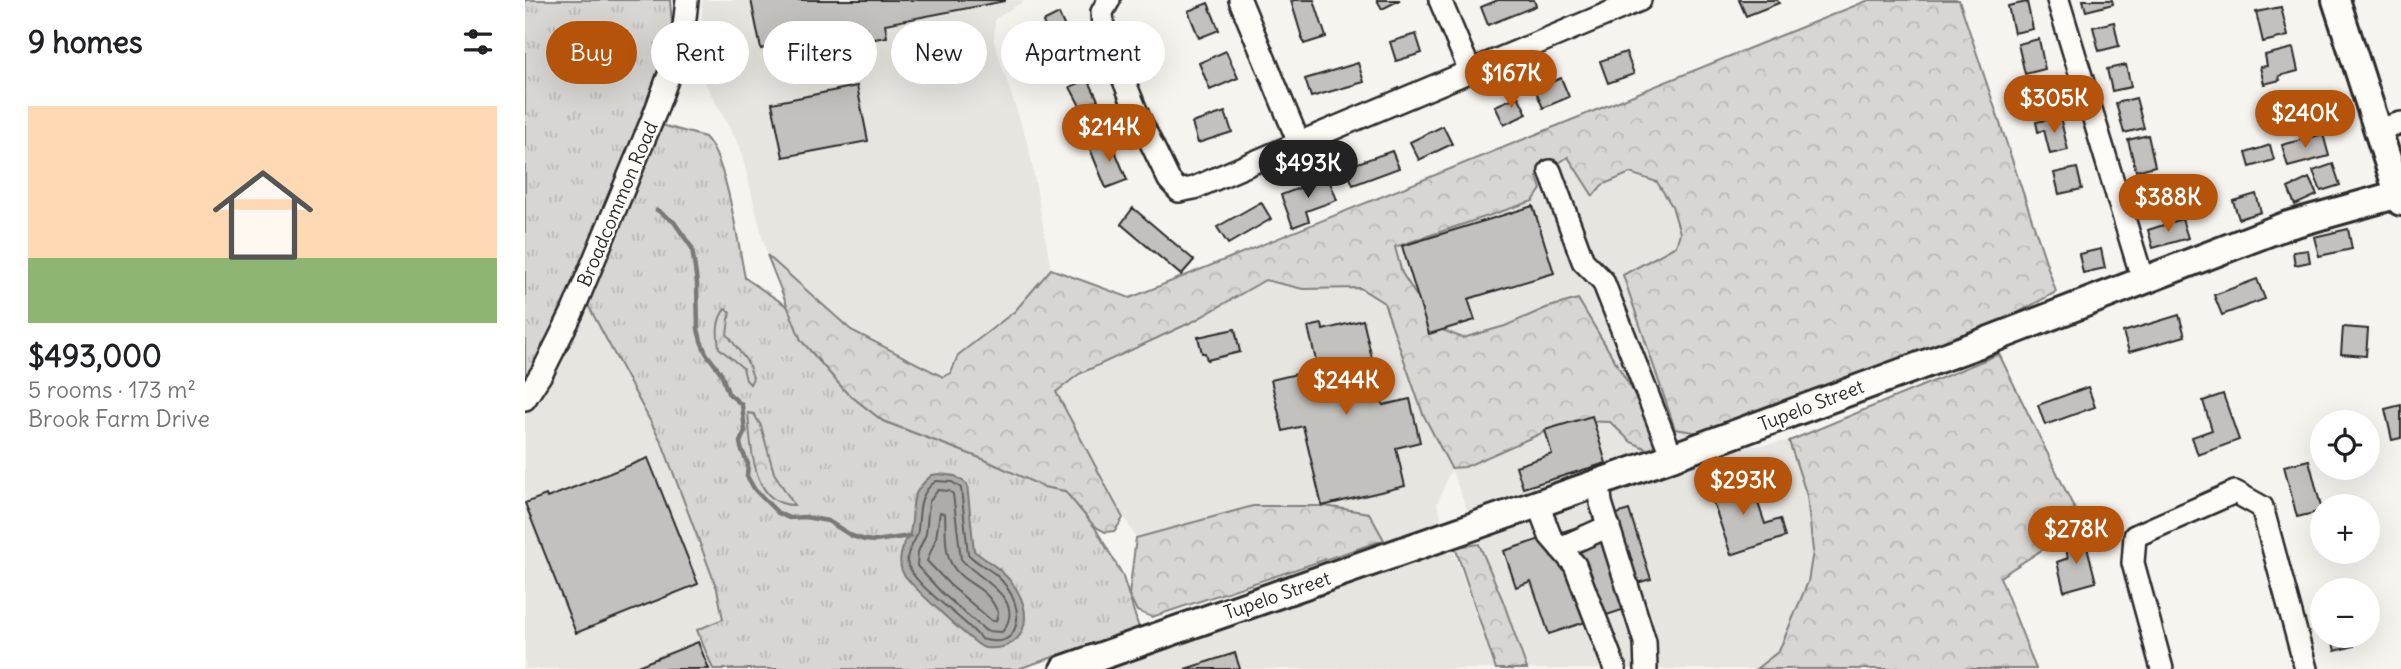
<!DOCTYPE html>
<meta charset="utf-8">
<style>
:root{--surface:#fff;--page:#f6f6f6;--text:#202124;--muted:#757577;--accent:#b45309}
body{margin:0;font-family:Delius,sans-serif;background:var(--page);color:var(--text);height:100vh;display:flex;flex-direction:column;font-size:26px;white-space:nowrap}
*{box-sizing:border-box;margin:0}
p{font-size:23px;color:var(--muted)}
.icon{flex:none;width:38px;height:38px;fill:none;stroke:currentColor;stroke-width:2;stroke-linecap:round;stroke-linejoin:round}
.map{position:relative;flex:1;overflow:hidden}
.panel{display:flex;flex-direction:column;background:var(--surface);width:525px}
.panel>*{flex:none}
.top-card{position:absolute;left:21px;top:21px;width:665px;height:63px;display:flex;gap:14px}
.controls{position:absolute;left:1785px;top:410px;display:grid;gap:14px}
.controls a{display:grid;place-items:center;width:70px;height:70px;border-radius:50%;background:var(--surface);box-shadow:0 7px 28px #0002;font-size:35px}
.price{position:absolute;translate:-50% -60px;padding:0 16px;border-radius:24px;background:var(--accent);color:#fff;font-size:23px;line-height:46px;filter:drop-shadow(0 2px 4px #0008)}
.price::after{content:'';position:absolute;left:50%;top:42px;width:21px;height:16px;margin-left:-10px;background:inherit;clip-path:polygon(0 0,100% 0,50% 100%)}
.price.active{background:#222;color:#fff}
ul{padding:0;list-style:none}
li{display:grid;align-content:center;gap:14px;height:371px;padding:0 28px}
li span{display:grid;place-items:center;height:217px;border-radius:0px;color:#555}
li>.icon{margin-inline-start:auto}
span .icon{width:126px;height:126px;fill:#fffc;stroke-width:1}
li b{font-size:30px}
h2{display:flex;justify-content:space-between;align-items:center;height:84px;padding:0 28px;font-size:30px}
.pill{padding:0 24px;border-radius:32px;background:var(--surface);box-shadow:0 7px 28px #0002;font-size:24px;line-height:63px}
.pill.active{background:var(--accent);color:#fff}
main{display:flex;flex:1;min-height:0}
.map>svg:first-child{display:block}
.built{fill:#e6e5e0}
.grass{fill:url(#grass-tufts);stroke:#81807e;stroke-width:2}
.forest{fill:url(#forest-crowns);stroke:#81807e;stroke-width:2}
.water{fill:#adaca9;stroke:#797877;stroke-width:2}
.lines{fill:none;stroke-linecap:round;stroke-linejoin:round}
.shore{stroke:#5f5f5d;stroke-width:2}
.stream{stroke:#797877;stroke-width:4.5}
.building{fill:#c2c1be;stroke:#2b2b2b;stroke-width:2}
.minor-casing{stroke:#2b2b2b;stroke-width:26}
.major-casing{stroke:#2b2b2b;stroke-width:32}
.minor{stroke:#fdfcf7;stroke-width:21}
.major{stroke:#fdfcf7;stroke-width:26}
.labels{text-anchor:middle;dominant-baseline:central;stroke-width:5;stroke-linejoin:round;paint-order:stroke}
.street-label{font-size:19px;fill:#2b2b2b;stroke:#fdfcf7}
</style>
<main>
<section class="panel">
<h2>9 homes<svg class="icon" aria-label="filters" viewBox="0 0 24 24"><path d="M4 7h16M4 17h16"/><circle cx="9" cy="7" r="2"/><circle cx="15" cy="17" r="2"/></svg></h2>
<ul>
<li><span style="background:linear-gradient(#ffd9b3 70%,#8fb573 0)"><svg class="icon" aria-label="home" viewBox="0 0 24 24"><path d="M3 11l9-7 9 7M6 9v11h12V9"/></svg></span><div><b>$493,000</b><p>5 rooms · 173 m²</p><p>Brook Farm Drive</p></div></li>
</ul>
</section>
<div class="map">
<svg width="1876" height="669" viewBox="0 0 1876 669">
<defs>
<pattern id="grass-tufts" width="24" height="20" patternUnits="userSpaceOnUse" patternTransform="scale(1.75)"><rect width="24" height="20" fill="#d7d6d2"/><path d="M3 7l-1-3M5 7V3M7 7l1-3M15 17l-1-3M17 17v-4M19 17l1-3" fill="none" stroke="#b9b8b4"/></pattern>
<pattern id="forest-crowns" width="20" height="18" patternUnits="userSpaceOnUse" patternTransform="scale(1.75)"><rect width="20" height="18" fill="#d7d6d2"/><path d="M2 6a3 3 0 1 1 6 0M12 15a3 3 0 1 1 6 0" fill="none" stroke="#b9b8b4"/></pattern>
</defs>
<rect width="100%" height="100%" fill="#f5f4ef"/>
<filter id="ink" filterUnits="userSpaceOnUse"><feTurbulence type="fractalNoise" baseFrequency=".0143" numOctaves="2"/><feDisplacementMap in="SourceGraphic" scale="14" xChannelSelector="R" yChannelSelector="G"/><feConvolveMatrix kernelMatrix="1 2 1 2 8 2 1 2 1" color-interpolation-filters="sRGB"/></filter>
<g filter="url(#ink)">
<path class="built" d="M177,0H501L470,19L469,42L504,148L526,269L490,311L433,355L426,373L418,377L326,330L242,255L215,147L178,79Z
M1044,157L1068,196L1077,185L1105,173L1132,182L1147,206L1155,233L1151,246L1098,275L1150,429L1182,434L1215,448L1264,441L1282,496L1288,551L1283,582L1254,651L1231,669H1002L978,601L926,469L912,504L970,669H580L840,577L859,540L844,513L800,506H728L611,538L531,392L554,374L669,321L740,280L778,289L835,288L859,303L898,414L1026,429L1054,421L1085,422L1106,442L1053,299L1021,308L980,326L938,338L912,328L877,273L870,247L1007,201L1011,177Z
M63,305L137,443L192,589L193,604L198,619L172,631L188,669H0V371L3,378L21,385Z"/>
<path class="grass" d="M0,0H145L147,24L133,75L115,119L180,137C202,159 213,244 220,278L263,307L276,340L321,392L358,421L458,459L519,487L540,491L569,526L597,574L614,628L493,669H188L172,630L198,619L192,589L137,443L63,305L38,303L3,378L0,371Z"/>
<path class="forest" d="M1344,0H1434L1531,292L1485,317L1182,434L1150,429L1098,275L1151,246L1155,233L1147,206L1132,182L1105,173L1077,185L1068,196L1043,157L1012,177L1016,189L1008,201L870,247L877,273L912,328L938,338L980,326L1021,308L1053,299L1137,440L1131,453L1106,442L1085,422L1054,421L1026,429L940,467L926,468L898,414L859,303L835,288L778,289L740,280L669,321L554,374L531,392L598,518L590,531L580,532L569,526L540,491L519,487L458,459L358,421L321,392L276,340L242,255L326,330L418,377L426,373L433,355L490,311L526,269L605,298Z
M200,309L205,312L202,334L223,363L228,378L225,384L221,380L218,368L194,348C192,334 191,320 200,309Z
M1474,354L1557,524L1475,577L1511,669H1231L1254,651L1283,582L1288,551L1282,496L1264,441Z
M223,413L229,414L236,426L249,473L269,505C226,505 226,444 223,413Z
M728,506H800L844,513L859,540L627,617L612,611L604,595L611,538Z
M954,544L978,601L1002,669H971L930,547Z"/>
<path class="water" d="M414,474L430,476L442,484L449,551C464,562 479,571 490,587C510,617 500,652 460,648C452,647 381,582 377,571C373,560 377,551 380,540L383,539C394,509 377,500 407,475Z"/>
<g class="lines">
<path class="shore" d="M411,481L427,482L436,488L443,554C450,562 461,567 470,574C486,588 500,614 487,634C480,644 467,642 456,639C442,619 383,583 382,560C382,549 392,541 393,530C395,510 393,494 411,481Z
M413,490L424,491L428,494L436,559C451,578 504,599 477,632L461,631L417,593L392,566L393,552L401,534L404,502Z
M415,512L420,514C421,529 419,551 427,565C439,586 462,584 473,613L471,621H467L425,585L402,561L411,538Z"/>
<path class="stream" d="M132,210L149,222L167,248L172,283L173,329L176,341L181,353L196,373L203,393L217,405L220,431L215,442L216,448L223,464L222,476L230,490L253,513L264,518L280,517L303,521L327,536L340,540L350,541L385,536"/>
</g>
<path class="building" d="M226,0H480V1L360,24L362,37L343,40L341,28L320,32L322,45L298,49L295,37L236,49Z
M770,0H789L801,37L779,44L766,1Z
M852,0H875L857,9Z
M973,0H1009L1011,6L963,25L956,7Z
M1214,0H1252L1254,3L1221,16Z
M1558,0H1587L1588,4L1561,11Z
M1502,2L1508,29L1489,33L1483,6Z
M683,3L694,30L674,38L663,11Z
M1756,7L1763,36L1738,42L1731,12Z
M534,14L554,59L537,66L518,22Z
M1589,22L1594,46L1574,51L1568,27Z
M891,34L897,53L871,61L865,42Z
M1514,39L1520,69L1500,74L1493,44Z
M1768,48L1773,71L1754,76L1755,80L1739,84L1735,67L1742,66L1740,55Z
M701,51L713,78L685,90L674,63Z
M1101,52L1109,74L1083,83L1075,61Z
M833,63L839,82L786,97L780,79Z
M1601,65L1606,87L1587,91L1582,69Z
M1036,78L1044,97L1018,108L1010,89Z
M563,79L573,100L556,108L545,87Z
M332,86L343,141L258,157L247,103Z
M1528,88L1533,109L1513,114L1508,93Z
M993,96L1002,114L979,125L970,106Z
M1611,98L1619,128L1599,133L1591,103Z
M1788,104L1793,125L1757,133L1752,112Z
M700,112L707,132L673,143L667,123Z
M1535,117L1543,150L1525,154L1519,130L1513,132L1511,122Z
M918,126L927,144L894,160L885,142Z
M1798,134L1804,156L1763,167L1757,145Z
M1623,135L1630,166L1611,171L1603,140Z
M586,141L602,180L581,188L565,149Z
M1745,145L1749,160L1725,167L1721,153Z
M867,151L874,168L828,185L821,167Z
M1808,164L1815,185L1796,191L1788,171Z
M1552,168L1557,189L1534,194L1529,173Z
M803,177L812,200L781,211L784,221L768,227L756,195Z
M1784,178L1792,195L1770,205L1763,188Z
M1731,194L1736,212L1714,219L1708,201Z
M736,202L746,219L703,244L692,227Z
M1008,206L1029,273L943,299L950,320L904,334L877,246Z
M608,208L669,260L656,275L596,224Z
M1657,219L1663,238L1628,248L1623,230Z
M1823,229L1827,249L1794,256L1789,237Z
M1576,249L1580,268L1558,273L1554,254Z
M1783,250L1785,262L1770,265L1768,252Z
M1732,279L1740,299L1697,315L1689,295Z
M1654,315L1660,336L1604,352L1598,332Z
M838,320L858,405L885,399L895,442L871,448L880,486L797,506L778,426L758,431L746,380L793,369L783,327L797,324L798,330Z
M1818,327L1843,329L1841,356L1816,354Z
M710,329L715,352L682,360L680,353H677L673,337Z
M1563,387L1570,407L1520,425L1513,405Z
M1698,394L1714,440L1673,455L1667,437L1687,430L1678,401Z
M1876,405V438L1867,440L1860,409Z
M1067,416L1081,463L998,488L991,466L1027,454L1020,430Z
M123,458L173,584L51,633L0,503L21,495L22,498Z
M1784,460L1797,511L1772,517L1759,466Z
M1224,476L1240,524L1255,519L1260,537L1206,555L1184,490Z
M1104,510L1126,579L1108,584L1100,609L1024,634L1006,581L991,587L979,551Z
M1560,539L1571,582L1539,591L1532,562L1543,558L1540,544Z
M1806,635H1827L1829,646L1810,651Z
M173,642L184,669H105Z
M710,653L715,669H660Z"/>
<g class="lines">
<g class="minor-casing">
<path id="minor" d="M584,0L577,12L578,28L614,118L644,180L654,191L669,188L774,143L715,0
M915,0L945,71
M1533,0L1618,281
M1852,130L1876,123
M774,143L1115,0
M1025,171L1058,261L1078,281L1147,457
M0,399L18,371L47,313L130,113L158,36L162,0
M1074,483L1076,503L1120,642L1121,669
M1013,504L1025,536L1050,565L1090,669
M1035,548L1084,526
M1637,669L1608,563L1610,536L1710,492L1737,507L1781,669"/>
</g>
<g class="major-casing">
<path id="major" d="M1811,0L1876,202
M539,669L1147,457L1454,344L1760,226L1874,194"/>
</g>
<use href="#minor" class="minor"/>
<use href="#major" class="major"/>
</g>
</g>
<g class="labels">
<g class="street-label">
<text transform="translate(92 204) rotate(-67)">Broadcommon Road</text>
<text transform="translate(1286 405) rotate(-21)">Tupelo Street</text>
<text transform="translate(752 595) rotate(-19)">Tupelo Street</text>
</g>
</g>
</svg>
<div class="controls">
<a><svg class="icon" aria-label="locate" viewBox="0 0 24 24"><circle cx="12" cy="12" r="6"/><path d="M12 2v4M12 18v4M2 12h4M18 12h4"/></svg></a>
<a>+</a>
<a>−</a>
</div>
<b class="price" style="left:986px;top:110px">$167K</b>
<b class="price" style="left:1529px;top:135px">$305K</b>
<b class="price" style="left:1780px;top:150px">$240K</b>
<b class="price" style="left:584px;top:164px">$214K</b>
<b class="price active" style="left:783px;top:200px">$493K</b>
<b class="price" style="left:1643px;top:234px">$388K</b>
<b class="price" style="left:821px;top:417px">$244K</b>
<b class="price" style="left:1218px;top:517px">$293K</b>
<b class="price" style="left:1551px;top:566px">$278K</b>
<div class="top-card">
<a class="pill active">Buy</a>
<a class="pill">Rent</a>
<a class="pill">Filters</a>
<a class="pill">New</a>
<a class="pill">Apartment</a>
</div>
</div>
</main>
